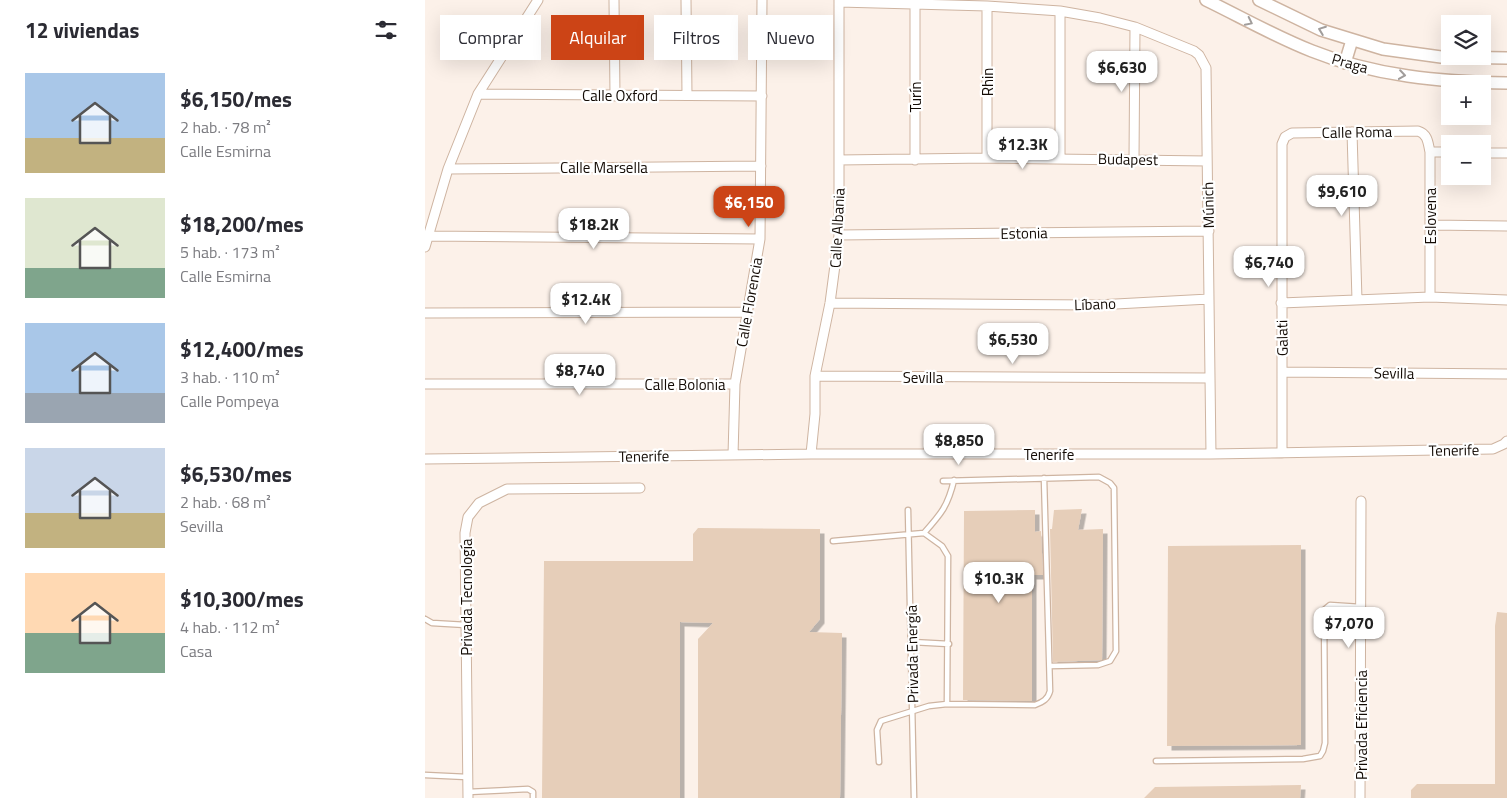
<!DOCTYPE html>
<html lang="es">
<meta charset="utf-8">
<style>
:root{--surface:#fff;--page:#f2f2f3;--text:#2b2b33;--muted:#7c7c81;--accent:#cc4416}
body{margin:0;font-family:"Titillium Web",sans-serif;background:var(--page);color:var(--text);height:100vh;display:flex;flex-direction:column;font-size:19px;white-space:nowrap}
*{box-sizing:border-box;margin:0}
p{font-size:16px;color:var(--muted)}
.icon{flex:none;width:28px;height:28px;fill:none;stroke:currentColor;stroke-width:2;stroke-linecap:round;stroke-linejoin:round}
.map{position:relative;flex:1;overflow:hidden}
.side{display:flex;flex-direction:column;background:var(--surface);width:425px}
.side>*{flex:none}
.banner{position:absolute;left:15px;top:15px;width:475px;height:45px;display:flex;gap:10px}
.tools{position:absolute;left:1016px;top:15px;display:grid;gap:10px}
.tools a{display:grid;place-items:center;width:50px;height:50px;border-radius:0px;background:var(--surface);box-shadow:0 5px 20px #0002;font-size:25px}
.price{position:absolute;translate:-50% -42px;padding:0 11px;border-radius:10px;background:#fff;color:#222;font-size:16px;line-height:32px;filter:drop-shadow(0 1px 2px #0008)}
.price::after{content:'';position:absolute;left:50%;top:30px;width:15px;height:11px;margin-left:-8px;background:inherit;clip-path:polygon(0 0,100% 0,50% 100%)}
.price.active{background:var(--accent);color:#fff}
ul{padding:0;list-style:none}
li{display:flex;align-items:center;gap:15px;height:125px;padding:0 25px}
li span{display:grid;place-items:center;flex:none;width:140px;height:100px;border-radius:0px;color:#555}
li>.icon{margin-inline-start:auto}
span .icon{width:60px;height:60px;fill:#fffc;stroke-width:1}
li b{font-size:21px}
h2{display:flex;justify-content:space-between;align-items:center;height:60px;padding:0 25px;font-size:21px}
.chip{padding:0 18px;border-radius:0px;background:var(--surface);box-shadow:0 5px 20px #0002;font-size:18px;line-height:45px}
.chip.active{background:var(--accent);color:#fff}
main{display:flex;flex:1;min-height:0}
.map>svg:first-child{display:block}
.building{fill:#e6ceb9;filter:url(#shadow)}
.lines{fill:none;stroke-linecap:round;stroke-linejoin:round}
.service-casing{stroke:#ceb4a1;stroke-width:7}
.minor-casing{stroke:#ceb4a1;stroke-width:11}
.tertiary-casing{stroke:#ceb4a1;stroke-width:14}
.service{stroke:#fff;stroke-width:4.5}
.minor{stroke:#fff;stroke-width:9}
.tertiary{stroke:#fff;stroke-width:11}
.oneway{stroke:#a19d9b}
.labels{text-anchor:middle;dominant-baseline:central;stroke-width:4.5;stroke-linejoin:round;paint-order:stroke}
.street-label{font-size:15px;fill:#130b05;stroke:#fff}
</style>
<main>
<section class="side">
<h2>12 viviendas<svg class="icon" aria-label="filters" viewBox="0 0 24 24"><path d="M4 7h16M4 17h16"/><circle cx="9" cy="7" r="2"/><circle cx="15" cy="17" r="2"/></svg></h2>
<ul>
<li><span style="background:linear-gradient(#a9c7e8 65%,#c2b280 0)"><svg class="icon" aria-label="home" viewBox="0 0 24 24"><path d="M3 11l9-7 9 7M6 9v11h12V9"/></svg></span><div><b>$6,150/mes</b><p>2 hab. · 78 m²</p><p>Calle Esmirna</p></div></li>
<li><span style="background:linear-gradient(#dfe7d0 70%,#7fa58c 0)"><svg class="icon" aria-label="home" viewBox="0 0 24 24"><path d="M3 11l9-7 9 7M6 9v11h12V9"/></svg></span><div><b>$18,200/mes</b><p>5 hab. · 173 m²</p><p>Calle Esmirna</p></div></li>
<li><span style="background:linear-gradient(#a9c7e8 70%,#9aa5b1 0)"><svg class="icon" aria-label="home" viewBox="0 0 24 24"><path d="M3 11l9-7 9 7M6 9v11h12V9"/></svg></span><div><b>$12,400/mes</b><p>3 hab. · 110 m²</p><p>Calle Pompeya</p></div></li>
<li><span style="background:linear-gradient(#c9d6e8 65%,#c2b280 0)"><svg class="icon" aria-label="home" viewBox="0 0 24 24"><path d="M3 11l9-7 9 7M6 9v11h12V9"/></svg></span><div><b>$6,530/mes</b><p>2 hab. · 68 m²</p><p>Sevilla</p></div></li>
<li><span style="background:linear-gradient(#ffd9b3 60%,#7fa58c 0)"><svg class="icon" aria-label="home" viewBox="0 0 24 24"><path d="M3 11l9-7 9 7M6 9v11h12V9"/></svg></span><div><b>$10,300/mes</b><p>4 hab. · 112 m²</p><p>Casa</p></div></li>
</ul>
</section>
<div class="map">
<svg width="1082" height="798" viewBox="0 0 1082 798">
<defs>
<filter id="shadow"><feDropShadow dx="4.5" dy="4.5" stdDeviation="0" flood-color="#0004"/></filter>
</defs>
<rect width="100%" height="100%" fill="#fcf1e9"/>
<path class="building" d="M657,509L653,530L678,529L677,660L628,662L625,529H627L629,510Z
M610,510V532L616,531L618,575H607V701L538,700L539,511Z
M273,528L395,529V619L384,632L417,633L415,798H273V639L288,623L255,622V798H117L119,561H268V534Z
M876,545V745L742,746L743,546Z
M1072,612L1082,613V798H986V790L992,784H1070V626Z
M876,785L875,798H719L730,787Z"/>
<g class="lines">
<g class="service-casing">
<path id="service" d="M518,481L674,477L685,483L689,488L691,651L685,661L673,665L625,666
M483,510L489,798
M499,533C516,514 523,506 529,480
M408,541L499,533L517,546L523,556L522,704
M0,619L7,623L41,625
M487,642L524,644
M731,761L878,759L895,756L898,751L900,743L899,610L905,605L936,607
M454,762L452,730L456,721L459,720L504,706L522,704L610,705C618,702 623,699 625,691L619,478
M0,775L42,777
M43,792L103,789L108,792V798"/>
</g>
<g class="minor-casing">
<path id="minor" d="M189,0L190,96
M261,0L262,95
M414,2L562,6L635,11L675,18L710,27L769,51L774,55L781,68L786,454
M490,4V160
M635,11V159
M53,94L337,96
M927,132L932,300
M1005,152H1025
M1058,153H1082
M562,158V6
M709,159L710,27
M414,160L562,158L782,161
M23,169L336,166
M1006,225L1082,226
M414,235L784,231
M3,236L335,239
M0,247L23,169L53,94L113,0
M405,303L672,305L784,299
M856,303L1005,297L1082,300
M0,313L322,312
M857,372L1082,374
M390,376L785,378
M0,384H310
M857,453V144L860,137L867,133L993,131C1003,134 1003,143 1005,152V297
M386,454L390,414V376L405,303L414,235V0
M308,455L310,384L335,239L337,0
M0,459L386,454H786L1068,449L1079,444L1082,441
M43,798L40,533L43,517L54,503L82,489L215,488
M935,798L936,501"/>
</g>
<g class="tertiary-casing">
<path id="tertiary" d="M781,0C816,17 851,37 887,51C949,76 1016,82 1082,83
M834,0L896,30L958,49L1016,57L1082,58
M920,63L927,40"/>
</g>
<use href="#service" class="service"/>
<use href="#minor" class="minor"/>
<use href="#tertiary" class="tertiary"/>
</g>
<defs><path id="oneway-chevron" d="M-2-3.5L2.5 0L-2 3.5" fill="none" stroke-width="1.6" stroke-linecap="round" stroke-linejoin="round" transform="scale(1.25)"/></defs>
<g class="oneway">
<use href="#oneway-chevron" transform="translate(824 22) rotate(26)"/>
<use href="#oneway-chevron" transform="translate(897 30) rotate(-159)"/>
<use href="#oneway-chevron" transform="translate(977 75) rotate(8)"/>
</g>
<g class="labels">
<g class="street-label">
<text transform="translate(925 63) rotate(16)">Praga</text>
<text transform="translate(562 82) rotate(-90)">Rhin</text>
<text x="195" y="95">Calle Oxford</text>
<text transform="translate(490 97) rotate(-90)">Turín</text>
<text transform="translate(932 132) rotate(-1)">Calle Roma</text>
<text transform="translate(703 159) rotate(1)">Budapest</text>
<text x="179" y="167">Calle Marsella</text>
<text transform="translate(783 205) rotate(-91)">Múnich</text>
<text transform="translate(1005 216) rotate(-90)">Eslovena</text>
<text transform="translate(412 228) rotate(-87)">Calle Albania</text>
<text transform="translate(599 233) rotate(-1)">Estonia</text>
<text transform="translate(324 302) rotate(-80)">Calle Florencia</text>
<text transform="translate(670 304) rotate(-2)">Líbano</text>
<text transform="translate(857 338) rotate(-91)">Galati</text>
<text transform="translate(969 373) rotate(1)">Sevilla</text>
<text x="498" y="377">Sevilla</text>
<text x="260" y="384">Calle Bolonia</text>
<text transform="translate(1029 450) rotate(-1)">Tenerife</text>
<text x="624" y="454">Tenerife</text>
<text transform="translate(219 456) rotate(-1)">Tenerife</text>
<text transform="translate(41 597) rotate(-90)">Privada Tecnología</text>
<text transform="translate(487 654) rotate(-91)">Privada Energía</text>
<text transform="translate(936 725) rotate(-90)">Privada Eficiencia</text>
</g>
</g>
</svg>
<div class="tools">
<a><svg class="icon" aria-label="layers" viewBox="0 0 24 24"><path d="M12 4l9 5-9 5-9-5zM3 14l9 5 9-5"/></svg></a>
<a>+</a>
<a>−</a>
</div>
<b class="price" style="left:697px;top:93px">$6,630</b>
<b class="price" style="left:598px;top:170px">$12.3K</b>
<b class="price" style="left:917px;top:217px">$9,610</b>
<b class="price active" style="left:324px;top:228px">$6,150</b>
<b class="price" style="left:169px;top:250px">$18.2K</b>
<b class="price" style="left:844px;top:288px">$6,740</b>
<b class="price" style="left:161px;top:325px">$12.4K</b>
<b class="price" style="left:588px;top:365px">$6,530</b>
<b class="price" style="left:155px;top:396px">$8,740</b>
<b class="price" style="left:534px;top:466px">$8,850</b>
<b class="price" style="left:574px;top:604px">$10.3K</b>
<b class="price" style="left:924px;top:649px">$7,070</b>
<div class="banner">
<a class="chip">Comprar</a>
<a class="chip active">Alquilar</a>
<a class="chip">Filtros</a>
<a class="chip">Nuevo</a>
</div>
</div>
</main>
